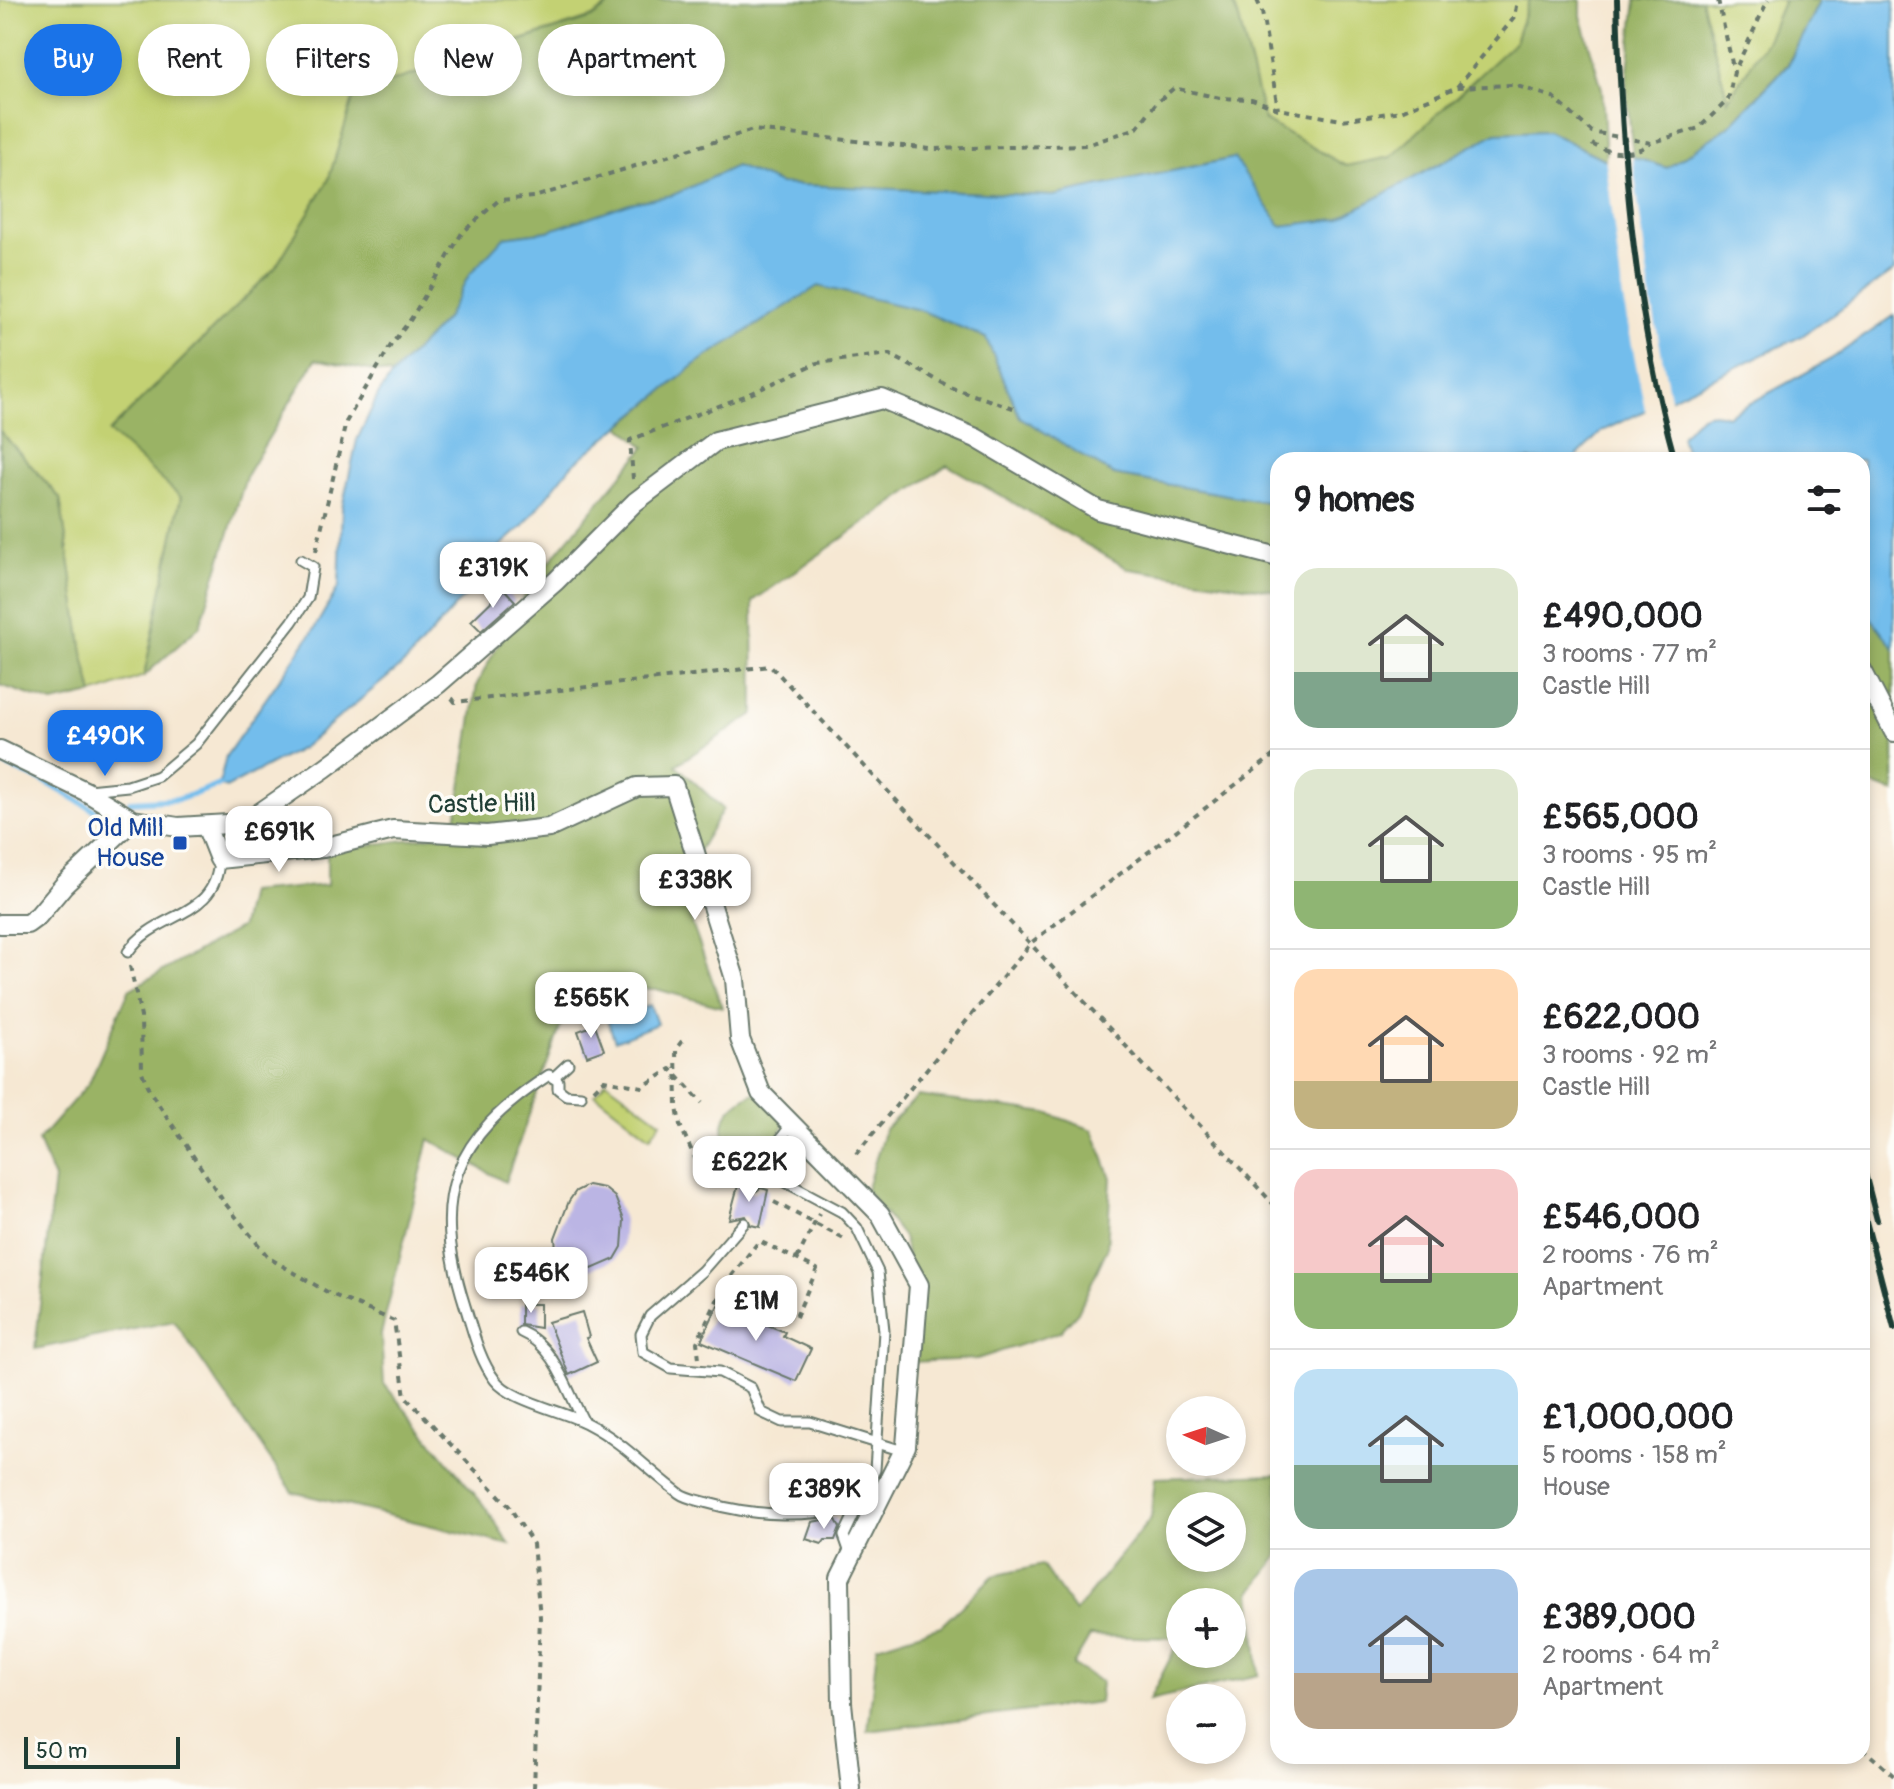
<!DOCTYPE html>
<meta charset="utf-8">
<style>
:root{--surface:#fff;--page:#f6f6f6;--text:#202124;--muted:#757577;--line:#e0e0e0;--accent:#1a73e8}
body{margin:0;font-family:Pangolin,sans-serif;background:var(--page);color:var(--text);height:100vh;display:flex;flex-direction:column;font-size:30px;white-space:nowrap}
*{box-sizing:border-box;margin:0}
p{font-size:26px;color:var(--muted)}
.icon{flex:none;width:44px;height:44px;fill:none;stroke:currentColor;stroke-width:2;stroke-linecap:round;stroke-linejoin:round}
.map{position:relative;flex:1;overflow:hidden}
.side{position:absolute;left:1270px;top:452px;width:600px;height:1312px;display:flex;flex-direction:column;background:var(--surface);border-radius:24px;box-shadow:0 4px 12px #0003}
.side>*{flex:none}
.hud{position:absolute;left:24px;top:24px;width:760px;height:72px;display:flex;gap:16px}
.needle{width:52px;rotate:273deg}
.tools{position:absolute;left:1166px;top:1396px;display:grid;gap:16px}
.tools a{display:grid;place-items:center;width:80px;height:80px;border-radius:50%;background:var(--surface);box-shadow:0 4px 12px #0003;font-size:40px}
.scale{position:absolute;left:24px;bottom:20px;width:156px;box-sizing:border-box;padding-left:8px;border:4px solid #1f3d34;border-top:0;font-size:22px;line-height:28px;white-space:nowrap;color:#1f3d34;-webkit-text-stroke:6px #fdfcf7;paint-order:stroke}
.price{position:absolute;translate:-50% -68px;padding:0 18px;border-radius:16px;background:#fff;color:#222;font-size:26px;line-height:52px;filter:drop-shadow(0 2px 4px #0008)}
.price::after{content:'';position:absolute;left:50%;top:48px;width:24px;height:18px;margin-left:-12px;background:inherit;clip-path:polygon(0 0,100% 0,50% 100%)}
.price.on{background:var(--accent);color:#fff}
ul{padding:0;list-style:none}
li{display:flex;align-items:center;gap:24px;height:200px;padding:0 24px}
li+li{border-top:2px solid var(--line)}
li span{display:grid;place-items:center;flex:none;width:224px;height:160px;border-radius:24px;color:#555}
li>.icon{margin-inline-start:auto}
span .icon{width:96px;height:96px;fill:#fffc;stroke-width:1}
li b{font-size:34px}
h2{display:flex;justify-content:space-between;align-items:center;height:96px;padding:0 24px;font-size:34px}
.tag{padding:0 28px;border-radius:36px;background:var(--surface);box-shadow:0 4px 12px #0003;font-size:28px;line-height:72px}
.tag.on{background:var(--accent);color:#fff}
.map>svg:first-child{display:block}
.green{fill:#c3d173;stroke:#718754;stroke-width:2}
.forest{fill:#9ab365;stroke:#5c784c;stroke-width:2;fill-rule:evenodd}
.water{fill:#73bdec;stroke:#497d90;stroke-width:2}
.pier{fill:#f6e8d3}
.lines{fill:none;stroke-linecap:round;stroke-linejoin:round}
.stream{stroke:#73bdec;stroke-width:6}
.building{fill:#bbb5e4}
.lane-casing{stroke:#6a796c;stroke-width:13}
.street-casing{stroke:#6a796c;stroke-width:22}
.path{stroke:#6a796c;stroke-width:4;stroke-dasharray:6 6;stroke-linecap:butt}
.lane{stroke:#fff;stroke-width:9}
.street{stroke:#fff;stroke-width:18}
.rail{stroke:#1f3d34;stroke-width:6}
.transit-dot{fill:#1a4fb4;stroke:#fdfcf7;stroke-width:3}
.labels{text-anchor:middle;dominant-baseline:central;stroke-width:7;stroke-linejoin:round;paint-order:stroke}
.street-label{font-size:26px;fill:#1f3d34;stroke:#fdfcf7}
.transit-label{font-size:26px;fill:#164399;stroke:#fdfcf7;text-anchor:end}
</style>
<div class="map">
<svg width="1894" height="1789" viewBox="0 0 1894 1789">
<rect width="100%" height="100%" fill="#fdfcf7"/>
<filter id="ink" filterUnits="userSpaceOnUse"><feTurbulence type="fractalNoise" baseFrequency=".0125" numOctaves="2"/><feDisplacementMap in="SourceGraphic" scale="16" xChannelSelector="R" yChannelSelector="G"/><feConvolveMatrix kernelMatrix="1 2 1 2 8 2 1 2 1" color-interpolation-filters="sRGB"/></filter>
<filter id="wash" filterUnits="userSpaceOnUse"><feTurbulence type="fractalNoise" baseFrequency=".006" numOctaves="4" result="noise"/><feDisplacementMap in="SourceGraphic" scale="32" xChannelSelector="R" yChannelSelector="G"/><feGaussianBlur stdDeviation="1.8" result="paint"/><feColorMatrix in="noise" values="0 0 0 0 0 0 0 0 0 0 0 0 0 0 0 0 0 1.4 0 .05"/><feComposite in="paint" operator="in"/></filter>
<g filter="url(#wash)">
<rect width="100%" height="100%" fill="#f6e8d3"/>
<path class="green" d="M0,0H616L592,17L355,93L328,181L275,268L109,432L181,496L144,676L93,694L83,653L60,498L0,431Z
M1231,0H1529L1515,42L1391,157L1346,166L1264,120L1239,19Z
M1701,0H1784L1768,38L1728,100Z
M606,1081L661,1122L650,1137L595,1094Z"/>
<path class="forest" d="M616,0H1231L1239,19L1264,120L1346,166L1391,157L1515,42L1529,0H1581V16L1602,89L1606,160L1547,131L1497,133L1338,219L1281,226L1233,158L1053,196L780,184L736,166L674,195L630,203L548,231L505,237L469,275L446,319L392,375L316,359L247,474L200,626L144,676L181,497L109,432L275,268L328,181L355,93L592,18Z
M1636,0H1701L1728,100L1768,38L1784,0H1820L1788,64L1728,127L1667,168L1633,157L1626,87Z
M818,286L920,310L986,338L1020,417L1114,475L1278,504V591L1129,569L947,465L753,601L754,714L676,765L723,809L678,885L722,1007L656,989H599L564,1017L505,1182L429,1139L381,1334L384,1384L483,1504L510,1545L293,1492L174,1321L35,1349L54,1179L38,1141L89,1083L129,990L241,927L249,892L327,885V851L454,833L477,684L530,585L645,447L621,426L701,360Z
M0,431L60,498L83,653L93,694L53,703L0,685Z
M1862,606L1894,648V792L1862,781Z
M757,1093L786,1123L755,1175L729,1159C728,1149 722,1134 723,1125C725,1111 744,1095 757,1093Z
M918,1096L1047,1113L1093,1130L1111,1178L1107,1249L1078,1312L1060,1332L977,1359L910,1362L914,1287L903,1237L866,1190L885,1129Z
M1278,1474V1557L1251,1592L1259,1675L1149,1700L1180,1639V1654H1232V1602H1180V1638L1090,1636L1073,1665L1101,1682L1099,1702L868,1731L877,1646L941,1626L993,1576L1042,1565L1075,1612L1151,1518L1155,1478ZM1180,1506H1232V1558H1180Z"/>
<path class="water" d="M1820,0H1894V271L1802,336L1602,431L1573,460H1278V504L1114,475L1020,417L986,338L920,310L818,286L701,360L571,466L523,526L487,558L491,575L458,603L407,661L302,748L226,788L219,785L226,756L313,631L339,586L342,508L357,440L378,395L392,375L446,319L469,275L504,237L548,231L630,203L673,195L736,166L780,184L1053,196L1234,158L1281,226L1338,219L1496,133L1547,131L1605,160L1633,157L1667,168L1728,127L1788,65Z
M1894,316V648L1862,606V460H1688L1681,437C1695,420 1704,407 1727,416L1831,359Z
M650,1005L657,1024L615,1041L608,1022Z"/>
<path class="pier" d="M1632,153L1650,293L1671,403L1646,414L1623,300L1605,155Z"/>
<g class="lines">
<path class="stream" d="M0,763L44,781L96,811
M130,802L180,799L219,785"/>
</g>
<g id="blocks">
<path class="building" d="M504,589L515,601L481,631L471,621Z
M595,1025L604,1050L587,1056L578,1031Z
M739,1182L747,1184L752,1193L761,1188L768,1190L760,1227L751,1225L746,1216L729,1219Z
M588,1185L604,1188L615,1197L624,1220L622,1247L615,1259L592,1269L568,1262L556,1249L555,1238L569,1201L576,1191Z
M521,1304H540V1328L521,1325Z
M718,1305L785,1332L783,1336L811,1349L796,1381L701,1341Z
M582,1312L589,1337L586,1338L597,1362L569,1375L548,1322Z
M835,1518L840,1527L835,1540H825L822,1544L806,1539L812,1522Z"/>
</g>
</g>
<g filter="url(#ink)">
<use href="#blocks" fill-opacity="0" stroke="#6a796c" stroke-width="2"/>
<g class="lines">
<g class="lane-casing">
<path id="lane" d="M88,790L128,786L158,776L196,744L292,622L308,598L313,567L301,560
M128,952C156,910 217,920 219,859
M553,1078L568,1064
M581,1096L566,1095L558,1089V1081L549,1075C452,1138 430,1196 465,1306C473,1331 479,1359 495,1380C511,1401 564,1411 588,1424C623,1442 648,1470 679,1493C687,1499 699,1500 708,1503C760,1518 806,1516 858,1507
M761,1169L842,1212L857,1228L878,1272L884,1331L875,1470L844,1536L851,1556
M754,1186L768,1156L791,1125
M744,1223L702,1271L650,1316L641,1334L643,1352L671,1368L720,1372L751,1388L761,1412L782,1422H810L903,1451
M521,1332C555,1346 567,1391 584,1422"/>
</g>
<g class="street-casing">
<path id="street" d="M1862,670L1894,732
M0,750L85,791L133,820L178,827L245,823L325,768L438,684L556,581L635,502L716,441L882,399L976,438L1098,510L1278,557
M206,826L219,859L323,848L393,830L487,835L549,828L637,787L674,786L735,979L740,1039L761,1093L880,1214L919,1285L906,1446L840,1578L842,1703L851,1789
M0,924H27L38,916L64,885L133,820"/>
</g>
<path class="path" d="M1257,0L1262,12L1278,109
M1718,0L1734,72
M1457,87L1514,18L1517,0
M1592,144C1608,154 1633,156 1649,144
M633,479L630,440L750,394L817,363L889,354L952,388L1016,409
M316,551L346,422L391,345L411,319L462,233L499,200L534,197L753,130L931,149L1087,145L1137,128L1156,103L1174,88L1220,98L1252,99L1278,109L1342,120L1401,111L1457,87L1514,85L1553,97L1592,132L1651,143L1699,128L1728,100L1734,72L1768,0
M452,698L455,702L771,666L1278,1209
M130,966L141,1017L142,1072L149,1090L224,1202L269,1258L329,1293L394,1321L405,1396L509,1506L533,1544L540,1617L534,1789
M682,1041L676,1049L677,1107L680,1125L698,1165
M594,1090L604,1080L642,1087L671,1069L702,1103
M856,1154L1032,942L1278,752
M774,1202L846,1240
M797,1259L819,1214
M724,1286L759,1241L817,1269L795,1319L767,1305
M699,1358L697,1342L724,1286L767,1305L760,1321
M1862,1748L1894,1776"/>
<use href="#lane" class="lane"/>
<use href="#street" class="street"/>
<path class="rail" d="M1617,0C1621,152 1634,313 1675,460
M1862,1162L1877,1220
M1862,1206L1894,1328"/>
</g>
</g>
<rect class="transit-dot" x="172" y="835" width="16" height="16" rx="4"/>
<g class="labels">
<g class="street-label">
<text transform="translate(482 804) rotate(-1)">Castle Hill</text>
</g>
<g class="transit-label">
<text x="164" y="828">Old Mill<tspan x="164" dy="30">House</tspan></text>
</g>
</g>
</svg>
<div class="tools">
<a><svg class="needle" viewBox="-14 -14 28 28"><path d="M0-13l5 13h-10z" fill="#e53935"/><path d="M0 13l5-13h-10z" fill="#757577"/></svg></a>
<a><svg class="icon" aria-label="layers" viewBox="0 0 24 24"><path d="M12 4l9 5-9 5-9-5zM3 14l9 5 9-5"/></svg></a>
<a>+</a>
<a>−</a>
</div>
<div class="scale">50 m</div>
<b class="price" style="left:493px;top:610px">£319K</b>
<b class="price on" style="left:105px;top:778px">£490K</b>
<b class="price" style="left:279px;top:874px">£691K</b>
<b class="price" style="left:695px;top:922px">£338K</b>
<b class="price" style="left:591px;top:1040px">£565K</b>
<b class="price" style="left:749px;top:1204px">£622K</b>
<b class="price" style="left:531px;top:1315px">£546K</b>
<b class="price" style="left:756px;top:1343px">£1M</b>
<b class="price" style="left:824px;top:1531px">£389K</b>
<div class="hud">
<a class="tag on">Buy</a>
<a class="tag">Rent</a>
<a class="tag">Filters</a>
<a class="tag">New</a>
<a class="tag">Apartment</a>
</div>
<section class="side">
<h2>9 homes<svg class="icon" aria-label="filters" viewBox="0 0 24 24"><path d="M4 7h16M4 17h16"/><circle cx="9" cy="7" r="2"/><circle cx="15" cy="17" r="2"/></svg></h2>
<ul>
<li><span style="background:linear-gradient(#dfe7d0 65%,#7fa58c 0)"><svg class="icon" aria-label="home" viewBox="0 0 24 24"><path d="M3 11l9-7 9 7M6 9v11h12V9"/></svg></span><div><b>£490,000</b><p>3 rooms · 77 m²</p><p>Castle Hill</p></div></li>
<li><span style="background:linear-gradient(#dfe7d0 70%,#8fb573 0)"><svg class="icon" aria-label="home" viewBox="0 0 24 24"><path d="M3 11l9-7 9 7M6 9v11h12V9"/></svg></span><div><b>£565,000</b><p>3 rooms · 95 m²</p><p>Castle Hill</p></div></li>
<li><span style="background:linear-gradient(#ffd9b3 70%,#c2b280 0)"><svg class="icon" aria-label="home" viewBox="0 0 24 24"><path d="M3 11l9-7 9 7M6 9v11h12V9"/></svg></span><div><b>£622,000</b><p>3 rooms · 92 m²</p><p>Castle Hill</p></div></li>
<li><span style="background:linear-gradient(#f6c9c9 65%,#8fb573 0)"><svg class="icon" aria-label="home" viewBox="0 0 24 24"><path d="M3 11l9-7 9 7M6 9v11h12V9"/></svg></span><div><b>£546,000</b><p>2 rooms · 76 m²</p><p>Apartment</p></div></li>
<li><span style="background:linear-gradient(#bfe0f5 60%,#7fa58c 0)"><svg class="icon" aria-label="home" viewBox="0 0 24 24"><path d="M3 11l9-7 9 7M6 9v11h12V9"/></svg></span><div><b>£1,000,000</b><p>5 rooms · 158 m²</p><p>House</p></div></li>
<li><span style="background:linear-gradient(#a9c7e8 65%,#b9a48a 0)"><svg class="icon" aria-label="home" viewBox="0 0 24 24"><path d="M3 11l9-7 9 7M6 9v11h12V9"/></svg></span><div><b>£389,000</b><p>2 rooms · 64 m²</p><p>Apartment</p></div></li>
</ul>
</section>
</div>
